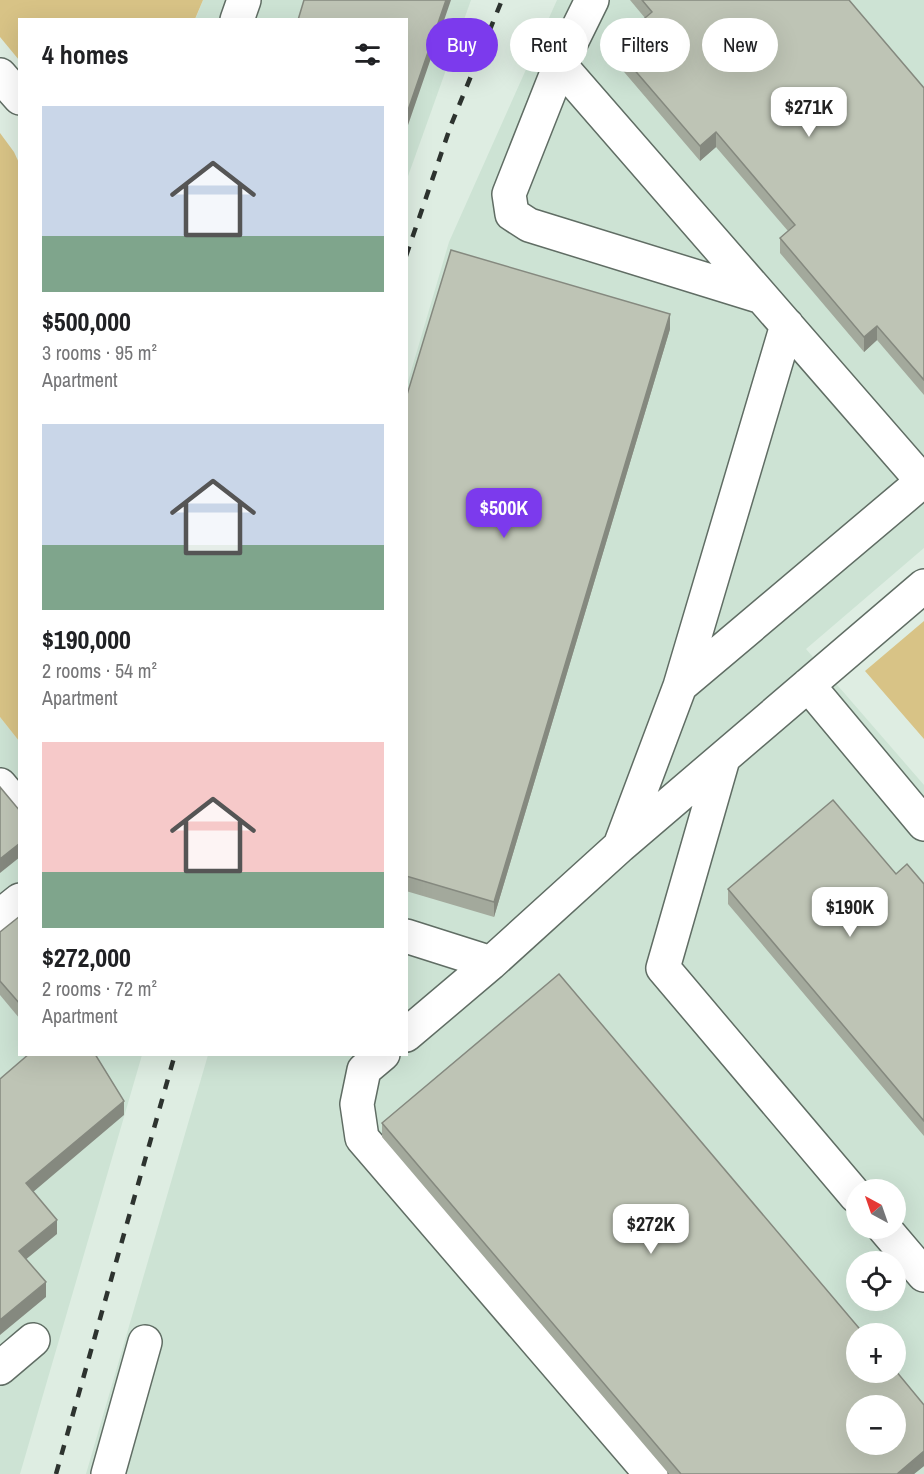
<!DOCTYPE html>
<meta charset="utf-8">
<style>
:root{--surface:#fff;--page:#f6f6f6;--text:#202124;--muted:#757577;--accent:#7c3aed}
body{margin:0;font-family:"Archivo Narrow",sans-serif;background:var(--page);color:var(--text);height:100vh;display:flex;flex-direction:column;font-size:22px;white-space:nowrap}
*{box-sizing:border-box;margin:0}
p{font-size:20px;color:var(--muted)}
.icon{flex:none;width:33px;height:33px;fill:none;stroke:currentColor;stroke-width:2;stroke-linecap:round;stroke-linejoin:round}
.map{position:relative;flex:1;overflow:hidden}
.drawer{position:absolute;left:18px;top:18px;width:390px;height:1038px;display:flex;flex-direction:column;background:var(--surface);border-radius:0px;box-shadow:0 6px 24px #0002}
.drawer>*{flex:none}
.top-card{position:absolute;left:426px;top:18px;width:408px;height:54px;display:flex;gap:12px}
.needle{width:39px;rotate:320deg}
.buttons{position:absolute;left:846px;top:1179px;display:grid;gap:12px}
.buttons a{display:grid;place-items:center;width:60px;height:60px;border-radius:50%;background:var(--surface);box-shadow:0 6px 24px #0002;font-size:30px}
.price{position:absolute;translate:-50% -51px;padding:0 14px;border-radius:12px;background:#fff;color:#222;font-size:20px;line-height:39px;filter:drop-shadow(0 2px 3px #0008)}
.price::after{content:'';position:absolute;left:50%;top:36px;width:18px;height:14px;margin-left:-9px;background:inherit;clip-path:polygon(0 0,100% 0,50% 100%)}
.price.active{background:var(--accent);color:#fff}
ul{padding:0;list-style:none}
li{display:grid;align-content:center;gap:12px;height:318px;padding:0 24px}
li span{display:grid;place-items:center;height:186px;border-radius:0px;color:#555}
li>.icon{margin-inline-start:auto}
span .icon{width:108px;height:108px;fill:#fffc;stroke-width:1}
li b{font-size:26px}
h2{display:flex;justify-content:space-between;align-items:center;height:72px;padding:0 24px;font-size:26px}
.tag{padding:0 21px;border-radius:27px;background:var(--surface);box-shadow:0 6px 24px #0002;font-size:21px;line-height:54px}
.tag.active{background:var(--accent);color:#fff}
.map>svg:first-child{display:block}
.built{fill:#cde3d4;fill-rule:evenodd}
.green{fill:#d8c386}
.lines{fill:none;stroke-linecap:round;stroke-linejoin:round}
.minor-casing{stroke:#606d64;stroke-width:36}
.minor{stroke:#fff;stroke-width:33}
.rail{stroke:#2d332f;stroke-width:4.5;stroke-dasharray:10 10;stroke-linecap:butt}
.wall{fill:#a3a99c}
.shaded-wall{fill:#85897f}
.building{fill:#bec4b5;stroke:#85897f;stroke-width:1.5;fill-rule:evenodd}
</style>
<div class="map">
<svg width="924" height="1474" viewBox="0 0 924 1474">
<rect width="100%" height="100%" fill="#deede2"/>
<path class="built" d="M203,0H471L407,179L406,20H195Z
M557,0H924V548L806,649L924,785V1474H86L208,1055L406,1054L407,385L449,242ZM856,1190H896V1228H856ZM856,1262H896V1300H856ZM856,1334H896V1372H856ZM856,1406H896V1444H856Z
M0,717L19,741L20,1054L142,1055L20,1474H0Z"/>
<path class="green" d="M0,0H203L195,19L20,20L19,60L0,37Z
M0,133L14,152L20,165L19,741L0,717Z
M924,621V739L865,671Z"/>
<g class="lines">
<g class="minor-casing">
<path id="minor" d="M592,0L560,65L924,483
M237,20L244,0
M560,65L509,194L512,214L529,225L762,297
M0,75L20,98
M808,685L924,824
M680,686L924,480
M723,759L663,968L856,1196
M0,785L20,809
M621,843L680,686L787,325
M0,916L20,900
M406,936L491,963
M406,1035L491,963L620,846L924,586
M383,1054L364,1070L357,1104L362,1138L651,1474
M884,1228L924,1275
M0,1368L33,1340
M108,1474L145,1342"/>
</g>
<use href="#minor" class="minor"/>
<path class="rail" d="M406,256L451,125L502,0
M56,1474L175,1054"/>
</g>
<path class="wall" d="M630,0H849L924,88V395L877,340L864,352L780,253V238L788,231L716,147L700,161L613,59V45L645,18Z
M670,329L494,917L406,891V398Z
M896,874L924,884V1136L728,904V889Z
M20,916V1019L0,995V932Z
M382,1123L924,1466L914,1474H669L382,1137Z"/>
<path class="shaded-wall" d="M446,0H451L406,131V116Z
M716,132V147L700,161V146Z
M670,314V329L494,917V902Z
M877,326V340L864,352V337Z
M20,843V857L0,873V859Z
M124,1101V1115L26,1198V1183Z
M57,1220V1234L19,1265V1251Z
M46,1282V1297L0,1335V1320Z
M924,1451V1466L914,1474H897Z"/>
<path class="building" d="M304,0H446L406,116V20H298Z
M642,0H849L924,88V380L877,326L864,337L780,238L795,225L716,132L700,146L613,45L652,12Z
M451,250L670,314L494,902L406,876V398Z
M0,787L20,811V843L0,859Z
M833,800L896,874L907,864L924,884V1121L728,889Z
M20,916V1004L0,981V932Z
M559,974L864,1334H856V1372H896V1371L924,1405V1451L897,1474H681L382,1123ZM856,1406H896V1444H856Z
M29,1054H95L124,1101L26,1183L57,1220L19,1251L46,1282L0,1320V1079Z"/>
</svg>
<div class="buttons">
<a><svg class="needle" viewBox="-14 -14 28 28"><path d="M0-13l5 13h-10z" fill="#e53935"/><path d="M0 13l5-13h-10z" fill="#757577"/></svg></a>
<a><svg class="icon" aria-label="locate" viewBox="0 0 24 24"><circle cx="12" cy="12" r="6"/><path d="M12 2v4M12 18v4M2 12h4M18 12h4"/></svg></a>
<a>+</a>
<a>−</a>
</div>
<b class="price" style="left:809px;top:138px">$271K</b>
<b class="price active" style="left:504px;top:539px">$500K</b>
<b class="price" style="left:850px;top:938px">$190K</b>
<b class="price" style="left:651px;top:1255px">$272K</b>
<div class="top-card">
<a class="tag active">Buy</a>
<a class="tag">Rent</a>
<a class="tag">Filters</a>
<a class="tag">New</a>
</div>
<section class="drawer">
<h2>4 homes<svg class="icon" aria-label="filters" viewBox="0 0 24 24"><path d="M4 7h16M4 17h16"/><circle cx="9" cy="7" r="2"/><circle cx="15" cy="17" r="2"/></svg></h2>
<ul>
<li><span style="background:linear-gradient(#c9d6e8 70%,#7fa58c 0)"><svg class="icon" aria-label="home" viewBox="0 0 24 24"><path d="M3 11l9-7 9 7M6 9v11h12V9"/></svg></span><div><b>$500,000</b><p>3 rooms · 95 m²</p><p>Apartment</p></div></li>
<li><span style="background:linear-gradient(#c9d6e8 65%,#7fa58c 0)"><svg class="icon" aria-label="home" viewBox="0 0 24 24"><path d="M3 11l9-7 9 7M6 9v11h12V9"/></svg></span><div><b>$190,000</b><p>2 rooms · 54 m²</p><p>Apartment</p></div></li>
<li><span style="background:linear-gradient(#f6c9c9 70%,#7fa58c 0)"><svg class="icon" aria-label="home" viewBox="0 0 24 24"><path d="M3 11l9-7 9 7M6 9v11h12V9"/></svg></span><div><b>$272,000</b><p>2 rooms · 72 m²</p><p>Apartment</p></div></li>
</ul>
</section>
</div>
